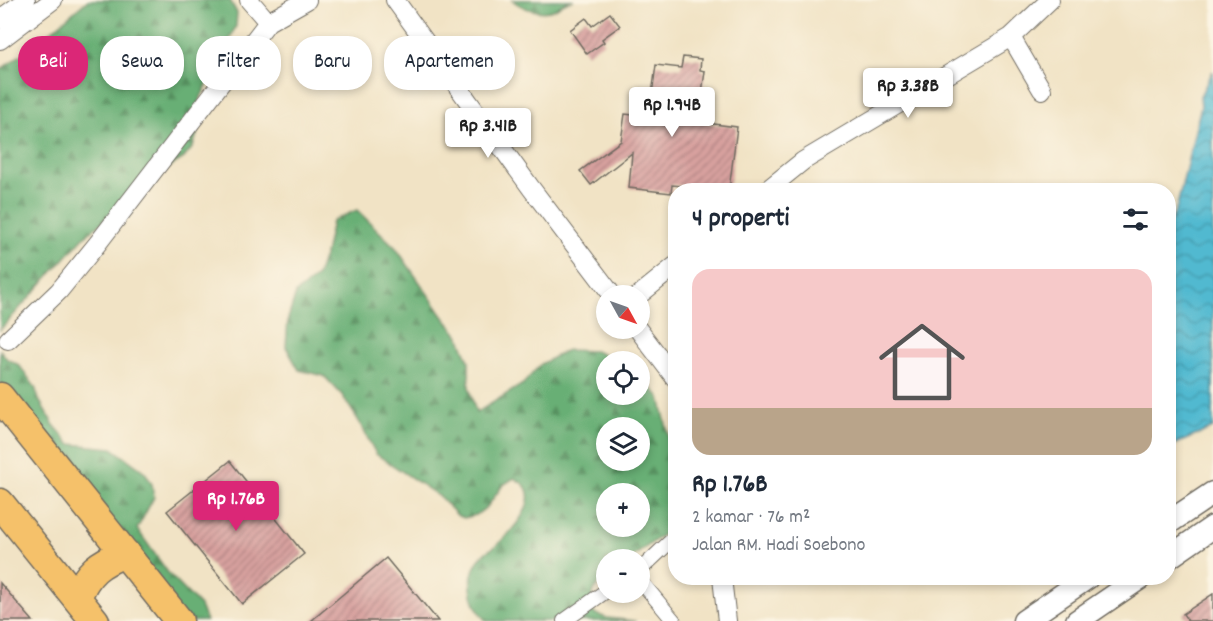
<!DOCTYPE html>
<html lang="id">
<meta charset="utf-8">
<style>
:root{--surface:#fff;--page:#f6f6f7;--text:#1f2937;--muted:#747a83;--line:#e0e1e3;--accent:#db2777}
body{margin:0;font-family:Dekko,sans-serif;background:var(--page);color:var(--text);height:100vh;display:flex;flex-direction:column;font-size:22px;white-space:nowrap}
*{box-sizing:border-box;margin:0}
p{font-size:20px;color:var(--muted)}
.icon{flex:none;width:33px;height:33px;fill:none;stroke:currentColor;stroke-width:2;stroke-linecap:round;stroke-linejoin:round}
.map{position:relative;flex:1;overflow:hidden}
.details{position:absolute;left:668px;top:183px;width:508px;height:402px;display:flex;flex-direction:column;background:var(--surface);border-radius:24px;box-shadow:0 3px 9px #0003}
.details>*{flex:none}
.hud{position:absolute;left:18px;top:36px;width:560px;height:54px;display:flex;gap:12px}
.needle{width:39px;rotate:130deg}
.fabs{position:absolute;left:596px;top:285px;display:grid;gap:12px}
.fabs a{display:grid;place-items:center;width:54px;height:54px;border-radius:50%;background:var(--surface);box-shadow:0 3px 9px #0003;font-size:30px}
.price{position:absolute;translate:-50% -51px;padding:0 14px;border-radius:6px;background:#fff;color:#222;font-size:20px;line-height:39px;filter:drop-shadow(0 2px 3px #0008)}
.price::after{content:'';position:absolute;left:50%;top:36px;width:18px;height:14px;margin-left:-9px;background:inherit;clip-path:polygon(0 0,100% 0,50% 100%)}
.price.on{background:var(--accent);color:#fff}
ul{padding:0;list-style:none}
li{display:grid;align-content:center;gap:12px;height:318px;padding:0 24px}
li+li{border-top:2px solid var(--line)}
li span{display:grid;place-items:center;height:186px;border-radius:18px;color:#555}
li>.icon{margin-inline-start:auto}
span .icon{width:108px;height:108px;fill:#fffc;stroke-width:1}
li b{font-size:26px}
h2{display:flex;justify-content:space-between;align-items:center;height:72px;padding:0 24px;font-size:26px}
.chip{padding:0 21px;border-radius:24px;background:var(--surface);box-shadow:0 3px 9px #0003;font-size:21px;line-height:54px}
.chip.on{background:var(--accent);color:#fff}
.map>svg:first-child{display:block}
.forest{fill:url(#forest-firs);stroke:#4a6d50;stroke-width:1.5;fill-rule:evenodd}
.water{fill:url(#water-waves);stroke:#3e727e;stroke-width:1.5}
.building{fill:url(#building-hatch)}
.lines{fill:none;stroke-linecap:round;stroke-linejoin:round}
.pedestrian-casing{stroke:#706b61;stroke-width:16}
.minor-casing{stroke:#706b61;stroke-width:20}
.tertiary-casing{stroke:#706b61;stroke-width:25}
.primary-casing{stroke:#706b61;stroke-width:31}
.pedestrian{stroke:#fff;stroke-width:14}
.minor{stroke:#fff;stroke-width:18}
.tertiary{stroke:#fff;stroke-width:22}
.primary{stroke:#f5c16b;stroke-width:28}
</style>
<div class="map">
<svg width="1213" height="621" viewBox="0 0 1213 621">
<defs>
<pattern id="forest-firs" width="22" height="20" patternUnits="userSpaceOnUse" patternTransform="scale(1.5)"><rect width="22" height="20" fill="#68af74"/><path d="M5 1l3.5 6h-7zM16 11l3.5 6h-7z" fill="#568f5f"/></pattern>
<pattern id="water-waves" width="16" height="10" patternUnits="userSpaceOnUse" patternTransform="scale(1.5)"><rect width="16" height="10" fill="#51b9d0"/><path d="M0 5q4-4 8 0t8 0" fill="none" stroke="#4397a9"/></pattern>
<pattern id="building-hatch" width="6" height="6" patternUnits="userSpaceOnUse" patternTransform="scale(1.5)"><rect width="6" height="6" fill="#d8a19f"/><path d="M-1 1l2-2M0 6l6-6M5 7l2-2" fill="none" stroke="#af8382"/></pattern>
</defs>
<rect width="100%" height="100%" fill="#fcf5e5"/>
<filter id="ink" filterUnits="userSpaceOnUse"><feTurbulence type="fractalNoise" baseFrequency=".0167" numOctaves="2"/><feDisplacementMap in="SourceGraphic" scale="12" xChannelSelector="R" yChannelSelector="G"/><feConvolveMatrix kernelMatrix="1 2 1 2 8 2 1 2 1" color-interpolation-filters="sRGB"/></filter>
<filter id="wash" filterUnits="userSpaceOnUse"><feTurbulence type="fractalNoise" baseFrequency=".008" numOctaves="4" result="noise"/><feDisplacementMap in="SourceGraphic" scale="24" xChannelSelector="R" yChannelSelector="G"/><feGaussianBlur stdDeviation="1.35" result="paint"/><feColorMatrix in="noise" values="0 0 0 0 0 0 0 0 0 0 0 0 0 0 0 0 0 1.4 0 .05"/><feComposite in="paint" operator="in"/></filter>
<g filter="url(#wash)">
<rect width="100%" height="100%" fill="#f1e3c5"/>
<path class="forest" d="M88,0H230L237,13L236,26L201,97L195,121L197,134L193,147L184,158L171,166L84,237L0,330V70L37,43Z
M512,0H574C561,2 562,6 553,10C540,15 522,8 512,0Z
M357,210L396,248L443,316L459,336L469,361V387L476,413L523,384L541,364L567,350L595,351L619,361L606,362V394H639V375L660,397L675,465V522L673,527L630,559L606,560V576C593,589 589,595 593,613L607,618L636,621H486C469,602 464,575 483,555C487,550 494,548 498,544C511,532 538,504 525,486C523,483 517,480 514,478L503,485L487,507L476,515L464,518L458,516L440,497L376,454L357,418L342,395L324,376L299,370L286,347L288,319L296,293L317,276L326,250L332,221ZM606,428H639V460H606ZM606,494H639V526H606Z
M0,350L7,359L19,365L35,387L39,400L53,424L70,444L112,448L145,472L152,484L154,497L137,529L169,574L200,606L206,621H184L0,382Z"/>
<path class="water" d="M1213,71V428L1169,447V226L1177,206L1201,106L1200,96Z"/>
<g id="blocks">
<path class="building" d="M610,13L620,26L602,39L604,42L587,54L570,30L586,18L592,26Z
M683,57L701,59L700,70L705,71L698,122L737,127L729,190L672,185L671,193L629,188L632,153L591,185L580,171L621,141L625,114L649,117L656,65L681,68Z
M230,461L304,554L242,604L167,511Z
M386,558L438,621H311Z
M0,583L33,621H0Z
M1213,594V621H1188L1183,614Z"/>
</g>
</g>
<g filter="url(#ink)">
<use href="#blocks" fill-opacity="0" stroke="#706b61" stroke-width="1.5"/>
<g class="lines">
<g class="pedestrian-casing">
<path id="pedestrian" d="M639,571L675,537
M639,579L674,621
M564,621L606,591"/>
</g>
<g class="minor-casing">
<path id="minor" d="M249,0L268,22L307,0
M395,0L531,188L613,296
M0,19L26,0
M1011,37L1050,0
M0,40L53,0
M767,190L803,161L1011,37L1042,90
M638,296L675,266
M637,328L675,378
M8,340L59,291L98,243L268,22
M722,578L727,621"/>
</g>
<g class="tertiary-casing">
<path id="tertiary" d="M1168,523L1213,493
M1168,558L1213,527
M1024,621L1087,578
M1077,621L1140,578"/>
</g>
<g class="primary-casing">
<path id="primary" d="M0,397L179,621
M0,503L95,621
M77,598C87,572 99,563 125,553"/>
</g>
<use href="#pedestrian" class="pedestrian"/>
<use href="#minor" class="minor"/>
<use href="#tertiary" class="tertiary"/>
<use href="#primary" class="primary"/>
</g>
</g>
</svg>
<div class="fabs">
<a><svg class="needle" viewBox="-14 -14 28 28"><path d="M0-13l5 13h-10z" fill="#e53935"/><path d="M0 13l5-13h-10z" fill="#747a83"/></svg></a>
<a><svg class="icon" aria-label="locate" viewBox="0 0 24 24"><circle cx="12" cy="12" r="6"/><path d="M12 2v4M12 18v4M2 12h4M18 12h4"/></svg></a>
<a><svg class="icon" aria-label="layers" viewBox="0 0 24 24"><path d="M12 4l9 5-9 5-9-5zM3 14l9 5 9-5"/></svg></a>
<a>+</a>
<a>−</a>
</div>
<b class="price" style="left:908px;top:119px">Rp 3.38B</b>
<b class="price" style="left:672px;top:138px">Rp 1.94B</b>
<b class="price" style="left:488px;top:159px">Rp 3.41B</b>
<b class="price on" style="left:236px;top:532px">Rp 1.76B</b>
<div class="hud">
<a class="chip on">Beli</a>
<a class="chip">Sewa</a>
<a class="chip">Filter</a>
<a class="chip">Baru</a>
<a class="chip">Apartemen</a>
</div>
<section class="details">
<h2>4 properti<svg class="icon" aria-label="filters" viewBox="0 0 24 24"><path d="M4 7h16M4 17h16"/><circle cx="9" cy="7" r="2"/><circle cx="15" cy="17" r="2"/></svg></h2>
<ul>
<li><span style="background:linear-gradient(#f6c9c9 75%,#b9a48a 0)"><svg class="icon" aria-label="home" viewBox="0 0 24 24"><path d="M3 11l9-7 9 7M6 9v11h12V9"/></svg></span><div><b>Rp 1.76B</b><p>2 kamar · 76 m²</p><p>Jalan RM. Hadi Soebono</p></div></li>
</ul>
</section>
</div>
